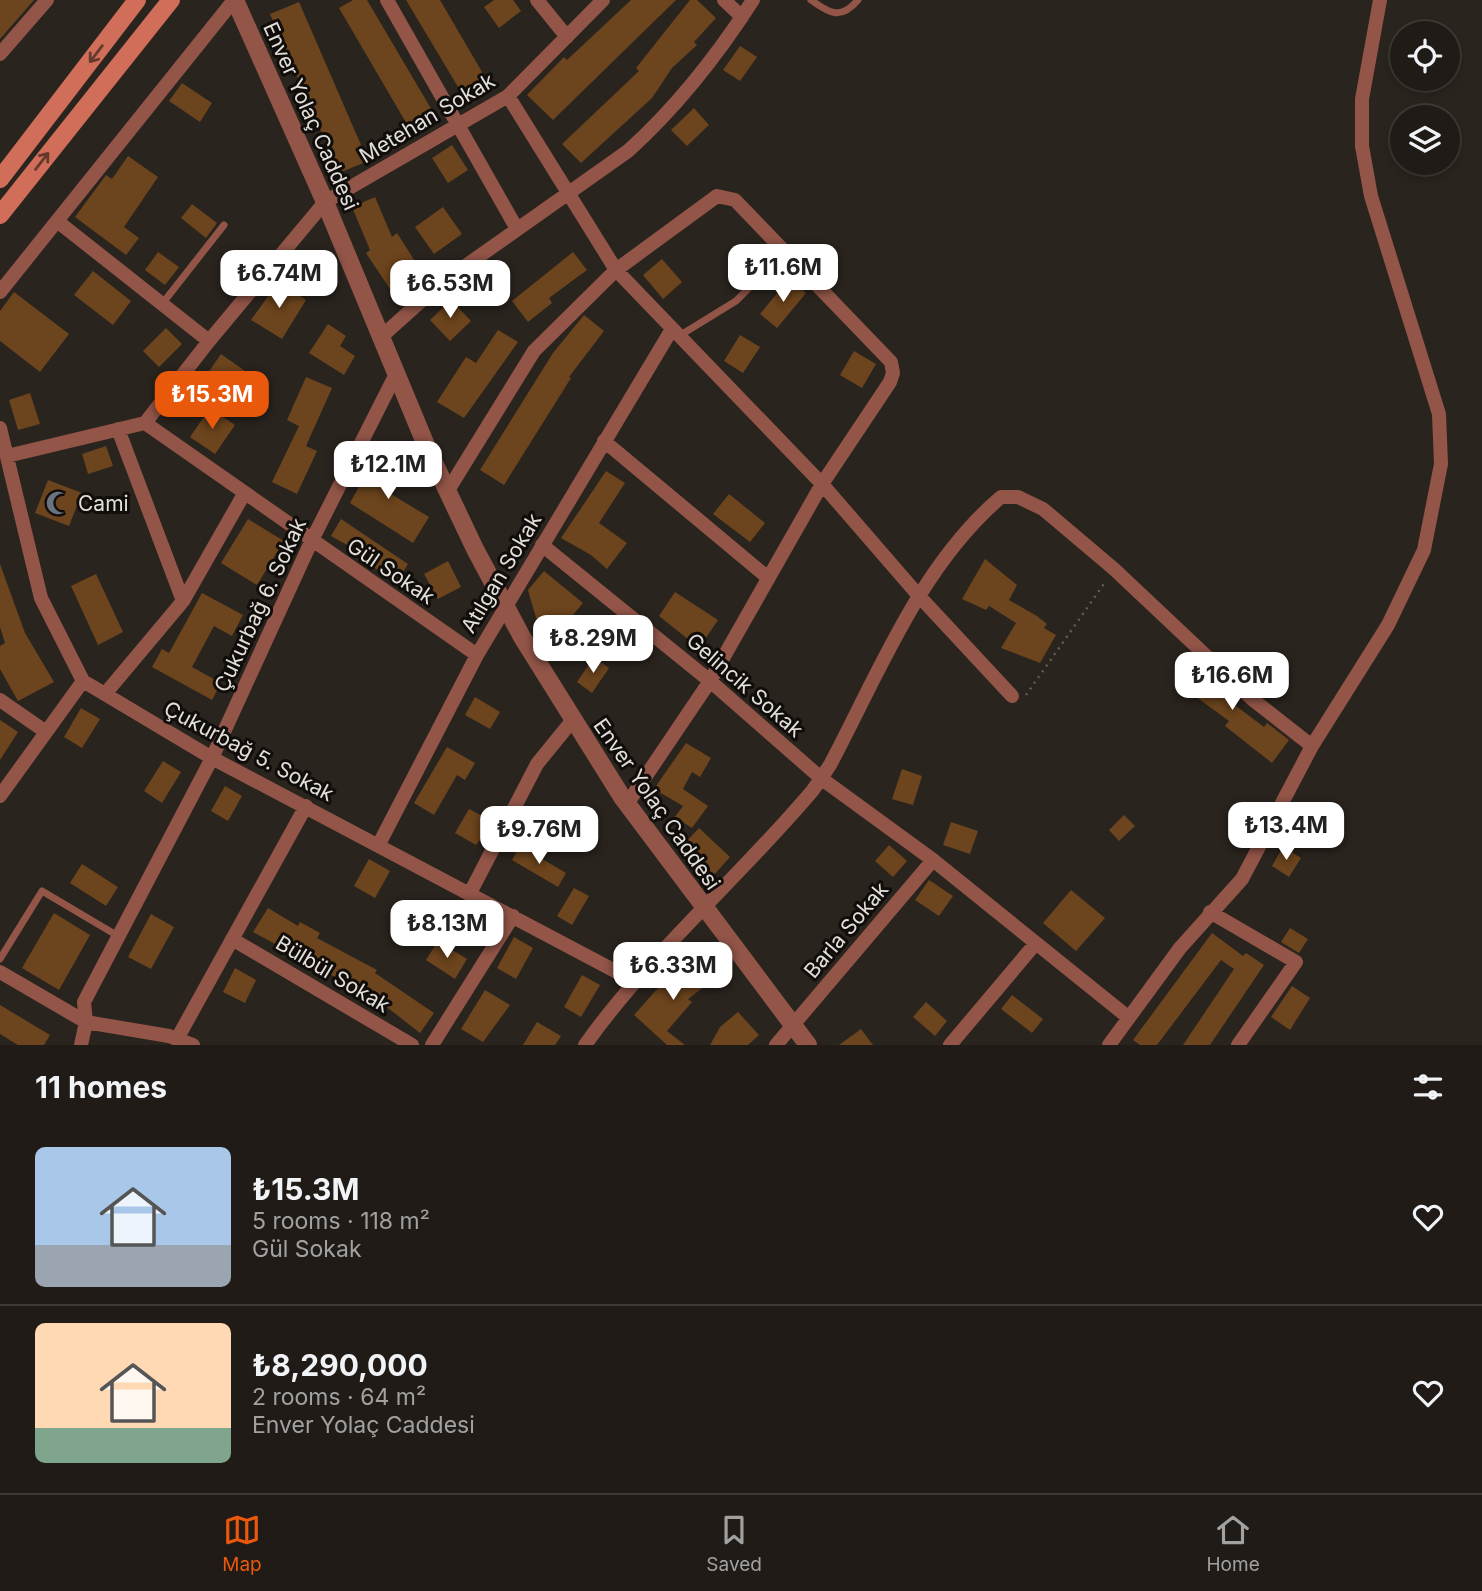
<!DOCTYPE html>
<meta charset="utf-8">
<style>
:root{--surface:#201b16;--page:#28241f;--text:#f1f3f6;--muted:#a2a1a1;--line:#3d3935;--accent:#ea580c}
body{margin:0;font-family:Inter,sans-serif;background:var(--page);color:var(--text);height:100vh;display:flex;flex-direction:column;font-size:26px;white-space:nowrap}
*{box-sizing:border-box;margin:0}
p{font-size:23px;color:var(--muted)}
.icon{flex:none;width:38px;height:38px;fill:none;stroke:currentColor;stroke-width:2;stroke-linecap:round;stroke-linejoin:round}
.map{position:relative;height:1045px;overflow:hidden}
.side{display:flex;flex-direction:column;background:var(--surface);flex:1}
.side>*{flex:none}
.controls{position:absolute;left:1390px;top:21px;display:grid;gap:14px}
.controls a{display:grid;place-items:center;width:70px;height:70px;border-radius:50%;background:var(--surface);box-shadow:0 4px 10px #0003,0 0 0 2px var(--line);font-size:35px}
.price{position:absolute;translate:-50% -60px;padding:0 16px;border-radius:14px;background:#fff;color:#222;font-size:23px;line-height:46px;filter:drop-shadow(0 2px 4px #0008)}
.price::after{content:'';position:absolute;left:50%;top:42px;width:21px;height:16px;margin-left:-10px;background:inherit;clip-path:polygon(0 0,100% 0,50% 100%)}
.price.active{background:var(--accent);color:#fff}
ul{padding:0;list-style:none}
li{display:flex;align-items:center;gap:21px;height:175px;padding:0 35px}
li+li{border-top:2px solid var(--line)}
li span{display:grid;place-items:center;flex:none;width:196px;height:140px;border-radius:10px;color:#555}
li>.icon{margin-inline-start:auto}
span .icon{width:84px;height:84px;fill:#fffc;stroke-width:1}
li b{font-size:30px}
h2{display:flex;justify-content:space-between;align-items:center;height:84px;padding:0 35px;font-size:30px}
.tab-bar{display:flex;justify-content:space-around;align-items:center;height:98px;border-top:2px solid var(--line);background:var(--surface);font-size:19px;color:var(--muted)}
.tab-bar a{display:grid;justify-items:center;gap:4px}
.tab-bar .active{color:var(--accent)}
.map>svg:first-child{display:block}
.building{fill:#6c441d}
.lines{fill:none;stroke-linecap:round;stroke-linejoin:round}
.path{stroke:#625d58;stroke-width:2.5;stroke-dasharray:2 5;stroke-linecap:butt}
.service{stroke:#925548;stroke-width:7}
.minor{stroke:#925548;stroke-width:14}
.tertiary{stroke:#925548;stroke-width:18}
.secondary{stroke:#d06e59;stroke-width:18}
.oneway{stroke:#66392e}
.labels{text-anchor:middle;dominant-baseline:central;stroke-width:6;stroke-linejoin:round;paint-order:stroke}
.street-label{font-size:21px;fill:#e3dfdb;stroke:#100d0b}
.poi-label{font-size:21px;fill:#e3dfdb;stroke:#100d0b;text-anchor:start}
</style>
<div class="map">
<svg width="1482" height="1045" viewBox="0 0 1482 1045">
<rect width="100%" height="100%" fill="#2a241e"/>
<path class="building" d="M0,0H34L0,39Z
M353,0H367L433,112L408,126L339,8Z
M406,0H440L485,77L461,92Z
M494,0H513L521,11L499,28L484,7Z
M631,0H676L553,120L527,95L564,57L567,60Z
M690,0H697L716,18L694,42L697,45L672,68L652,98L581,163L562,144L639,71L636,68Z
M299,2L368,161L339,173L270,14Z
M740,46L757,57L740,81L723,70Z
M182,83L212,103L200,122L169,101Z
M694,108L709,125L687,146L671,130Z
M452,145L468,170L448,183L432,158Z
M128,156L158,177L124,227L139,238L126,255L75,217L106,175L112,179Z
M375,197L392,237L397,233L422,272L392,292L366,253L370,250L352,207Z
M192,204L217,223L206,238L181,218Z
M443,207L462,234L434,254L415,227Z
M158,252L179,267L165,285L145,270Z
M311,252L322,284L301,291L290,260Z
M573,252L587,270L549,298L552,303L528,322L512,301Z
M662,259L682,282L663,299L643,275Z
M93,271L131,301L113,325L74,295Z
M789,279L806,293L777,328L760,314Z
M279,281L306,300L282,339L251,320Z
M14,292L69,334L40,372L0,341V311Z
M451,300L471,321L450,341L430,320Z
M584,315L604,331L569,377L571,378L504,485L480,470L553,353Z
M328,324L346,336L340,346L355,356L344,375L309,353Z
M166,328L182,344L159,367L143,351Z
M498,330L518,342L464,418L437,402L466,357L476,363Z
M740,335L760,347L743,373L724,361Z
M854,351L876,364L862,388L840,375Z
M221,354L245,371L225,400L201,383Z
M306,377L332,388L306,446L317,451L297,494L272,482L299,426L287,420Z
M30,393L40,424L18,430L9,400Z
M210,408L235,425L215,454L190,437Z
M106,446L113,466L88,474L82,454Z
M376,456L404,471L391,494L429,517L413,543L350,503Z
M606,471L625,483L599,523L627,543L607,569L591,555L561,538Z
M48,480L82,493L69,526L35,513Z
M729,494L765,523L750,542L713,514Z
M248,519L284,541L257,585L221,563Z
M341,519L408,564L397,582L370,565L374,560L331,536Z
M985,559L1017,585L1009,600L1037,616L1047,624L1044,628L1056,635L1040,663L1001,648L1016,623L989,606L986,610L962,599Z
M448,561L461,587L438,599L424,574Z
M0,564L25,633L54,682L18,701L0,669V646L5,643L0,627Z
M544,571L583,603L556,635L536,618L528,590Z
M96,574L123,632L98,645L71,586Z
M675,592L718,620L699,648L659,616Z
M202,593L243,615L232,636L214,626L192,667L221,683L212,700L152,667L162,649L169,653Z
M594,657L609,668L592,693L577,682Z
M1195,659L1236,698L1232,703L1264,727L1267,723L1289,740L1272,763L1225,726L1229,721L1177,683Z
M475,697L500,712L490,729L465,715Z
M81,708L100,719L82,748L64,737Z
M0,720L18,732L0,760Z
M686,743L711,758L700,777L692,772L683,789L708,806L692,828L675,817L683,806L654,789Z
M447,747L475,763L465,780L457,775L434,815L414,803Z
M163,761L181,772L162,803L144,791Z
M902,769L922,776L913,805L892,799Z
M225,786L242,796L228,821L211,811Z
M469,809L493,822L476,845L455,833Z
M1124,815L1135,826L1119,841L1109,830Z
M951,822L978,831L970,854L943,845Z
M699,828L730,857L713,876L681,847Z
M889,845L907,861L893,877L875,861Z
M520,846L566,873L558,887L512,860Z
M1283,847L1301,858L1289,877L1272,866Z
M369,859L390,871L375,898L354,886Z
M82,864L118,887L106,906L70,883Z
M929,880L953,896L939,916L915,900Z
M574,888L589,896L572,925L557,916Z
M1071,890L1105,918L1076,951L1043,923Z
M268,908L298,926L300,922L320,933L317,938L377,970L375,973L434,1013L420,1033L379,1001L253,932Z
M54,913L90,935L59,990L22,968Z
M151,914L174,927L151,969L128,957Z
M1290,928L1308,939L1299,953L1281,942Z
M1212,933L1243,956L1246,953L1264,965L1210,1045H1183L1234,969L1221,960L1157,1045H1140L1133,1040Z
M514,937L533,948L516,979L497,968Z
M438,941L467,959L455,979L426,960Z
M698,959L713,980L688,999L692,1002L667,1031L685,1045H667L634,1015L666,979L669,982Z
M235,968L256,980L245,1003L223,992Z
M582,975L600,985L581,1017L564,1007Z
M1292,986L1310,998L1290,1030L1271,1017Z
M485,990L510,1005L483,1042L461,1029Z
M1012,995L1043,1019L1032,1033L1001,1009Z
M926,1002L947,1021L935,1036L913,1017Z
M0,1005L50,1035L44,1045H18L0,1034Z
M738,1012L759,1035L748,1045H710L720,1027Z
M537,1022L561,1036L555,1045H523Z
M861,1029L873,1045H839Z"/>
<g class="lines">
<path class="path" d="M1026,695L1106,581"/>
<path class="service" d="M811,0C830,14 841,20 858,0
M162,304L224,225
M679,336L736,301L785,252
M0,959L42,891L118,936"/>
<path class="minor" d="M387,0L517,229
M537,0L567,37
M724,0L742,17
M0,54L47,0
M508,96L616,270L822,484L919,596L1012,696
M57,221L209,341
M0,292L234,0
M381,337L440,284L628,151C678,106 717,56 753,0
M145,423L477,655
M0,428L41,598L83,681L212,758L634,981
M118,429L183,601
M604,441L767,577
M7,456L145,423L209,341L325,202L508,96L603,0
M447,492L534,351L616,270L717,196L735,200L891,362L893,373L890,382L822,484L710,681L627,804
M542,545L710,681L822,779L933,860L1129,1018
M105,694L183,601L244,494
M0,700L46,732
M0,796L83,681
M379,844L477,655L672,329
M470,893L537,764L572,721
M1210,912L1296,962L1238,1045
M232,939L412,1045
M0,972L86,1022L169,1036L193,1045
M177,1039L306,806
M81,1045L86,1022L84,1002L212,758L311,542L396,374
M432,1045L513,916
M585,1045C652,951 739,878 813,790L830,765C879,673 920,566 1001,497H1018L1043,509L1114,569L1252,699L1312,746
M776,1045L933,860
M950,1045L1036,943
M1109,1045L1180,948L1242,879L1312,746L1388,625L1424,550L1441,464L1439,414L1371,196L1362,146V99L1380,0"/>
<path class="tertiary" d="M235,0L325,202L428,450L475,549L522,637L622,797L808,1045"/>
<path class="secondary" d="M0,179L137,0
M0,215L171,0"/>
</g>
<defs><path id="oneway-shaft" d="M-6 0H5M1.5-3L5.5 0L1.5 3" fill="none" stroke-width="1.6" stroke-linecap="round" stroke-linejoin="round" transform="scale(1.75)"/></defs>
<g class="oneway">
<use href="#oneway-shaft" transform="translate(96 54) rotate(127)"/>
<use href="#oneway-shaft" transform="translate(42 161) rotate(-52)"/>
</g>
<defs>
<g id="mosque-bare" transform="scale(1.89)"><path d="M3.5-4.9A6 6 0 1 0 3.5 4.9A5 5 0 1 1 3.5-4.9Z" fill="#6b7280" stroke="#100d0b" stroke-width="2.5" paint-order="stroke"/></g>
</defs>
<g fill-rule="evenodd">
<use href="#mosque-bare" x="58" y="503"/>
</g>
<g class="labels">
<g class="street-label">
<text transform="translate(311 116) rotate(66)">Enver Yolaç Caddesi</text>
<text transform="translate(427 118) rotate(-31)">Metehan Sokak</text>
<text transform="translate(391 571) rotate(34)">Gül Sokak</text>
<text transform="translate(501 573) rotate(-59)">Atılgan Sokak</text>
<text transform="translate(260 605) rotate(-65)">Çukurbağ 6. Sokak</text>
<text transform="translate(745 685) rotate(41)">Gelincik Sokak</text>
<text transform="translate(249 751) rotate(28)">Çukurbağ 5. Sokak</text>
<text transform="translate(657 804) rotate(55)">Enver Yolaç Caddesi</text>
<text transform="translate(846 930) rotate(-50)">Barla Sokak</text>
<text transform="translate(333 974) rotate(31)">Bülbül Sokak</text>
</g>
<g class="poi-label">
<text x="78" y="503">Cami</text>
</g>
</g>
</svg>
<div class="controls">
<a><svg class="icon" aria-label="locate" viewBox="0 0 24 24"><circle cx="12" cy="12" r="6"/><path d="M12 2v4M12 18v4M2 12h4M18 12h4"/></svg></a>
<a><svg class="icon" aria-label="layers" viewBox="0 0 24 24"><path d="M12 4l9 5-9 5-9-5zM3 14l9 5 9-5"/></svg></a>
</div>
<b class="price" style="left:783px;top:304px">₺11.6M</b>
<b class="price" style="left:279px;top:310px">₺6.74M</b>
<b class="price" style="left:450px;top:320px">₺6.53M</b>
<b class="price active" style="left:212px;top:431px">₺15.3M</b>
<b class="price" style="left:388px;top:501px">₺12.1M</b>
<b class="price" style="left:593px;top:675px">₺8.29M</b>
<b class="price" style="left:1232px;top:712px">₺16.6M</b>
<b class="price" style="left:1286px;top:862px">₺13.4M</b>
<b class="price" style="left:539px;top:866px">₺9.76M</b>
<b class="price" style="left:447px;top:960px">₺8.13M</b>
<b class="price" style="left:673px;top:1002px">₺6.33M</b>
</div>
<section class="side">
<h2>11 homes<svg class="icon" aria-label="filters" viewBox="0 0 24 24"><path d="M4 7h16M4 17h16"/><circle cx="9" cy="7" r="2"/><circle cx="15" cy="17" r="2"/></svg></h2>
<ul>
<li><span style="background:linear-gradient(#a9c7e8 70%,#9aa5b1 0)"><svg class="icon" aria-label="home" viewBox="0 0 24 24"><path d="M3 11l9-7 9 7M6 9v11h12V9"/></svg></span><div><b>₺15.3M</b><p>5 rooms · 118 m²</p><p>Gül Sokak</p></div><svg class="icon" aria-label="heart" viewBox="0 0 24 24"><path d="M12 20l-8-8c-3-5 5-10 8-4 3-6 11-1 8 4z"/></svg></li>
<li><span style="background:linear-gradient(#ffd9b3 75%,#7fa58c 0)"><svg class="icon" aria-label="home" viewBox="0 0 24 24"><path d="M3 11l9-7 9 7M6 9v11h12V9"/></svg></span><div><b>₺8,290,000</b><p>2 rooms · 64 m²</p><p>Enver Yolaç Caddesi</p></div><svg class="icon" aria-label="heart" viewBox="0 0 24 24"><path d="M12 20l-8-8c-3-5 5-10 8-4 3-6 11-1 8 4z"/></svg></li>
</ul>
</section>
<nav class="tab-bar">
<a class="active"><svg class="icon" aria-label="map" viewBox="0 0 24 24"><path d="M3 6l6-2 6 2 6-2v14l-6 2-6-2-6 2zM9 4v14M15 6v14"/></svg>Map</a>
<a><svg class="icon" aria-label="saved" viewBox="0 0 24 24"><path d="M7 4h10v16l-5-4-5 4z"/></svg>Saved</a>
<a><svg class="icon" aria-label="home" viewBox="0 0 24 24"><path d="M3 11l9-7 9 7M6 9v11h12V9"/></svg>Home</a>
</nav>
